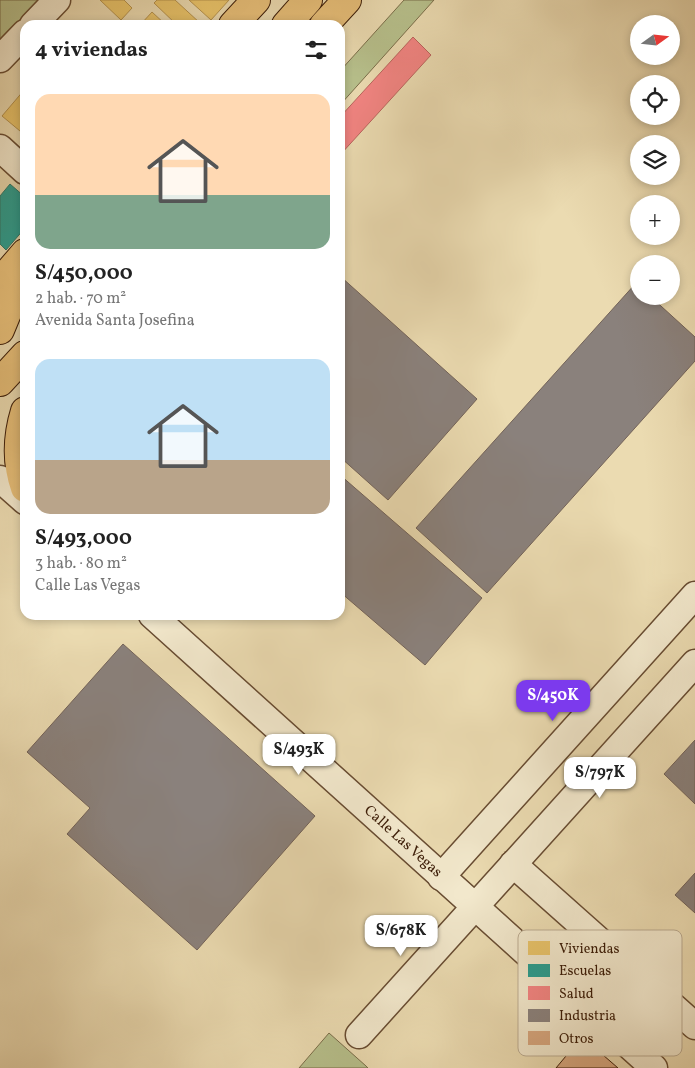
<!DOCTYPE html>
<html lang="es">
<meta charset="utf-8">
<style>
:root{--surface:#fff;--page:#f2f2f2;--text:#222;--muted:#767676;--accent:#7c3aed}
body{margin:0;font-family:Vollkorn,serif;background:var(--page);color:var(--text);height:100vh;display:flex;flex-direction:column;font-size:19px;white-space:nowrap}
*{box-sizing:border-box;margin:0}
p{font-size:16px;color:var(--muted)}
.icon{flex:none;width:28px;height:28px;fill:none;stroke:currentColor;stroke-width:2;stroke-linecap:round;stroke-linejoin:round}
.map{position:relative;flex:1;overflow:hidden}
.drawer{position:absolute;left:20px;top:20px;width:325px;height:600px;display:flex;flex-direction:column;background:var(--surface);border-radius:15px;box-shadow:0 2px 8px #0003}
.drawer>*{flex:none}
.needle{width:32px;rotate:75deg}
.fabs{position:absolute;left:630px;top:15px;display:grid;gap:10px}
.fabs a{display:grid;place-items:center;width:50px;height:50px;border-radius:50%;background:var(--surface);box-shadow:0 2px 8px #0003;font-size:25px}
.price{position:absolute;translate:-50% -42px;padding:0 11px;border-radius:10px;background:#fff;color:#222;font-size:16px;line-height:32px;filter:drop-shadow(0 1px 2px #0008)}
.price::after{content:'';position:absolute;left:50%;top:30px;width:15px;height:11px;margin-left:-8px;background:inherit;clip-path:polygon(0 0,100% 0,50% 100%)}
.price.selected{background:var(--accent);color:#fff}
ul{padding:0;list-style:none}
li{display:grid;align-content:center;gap:10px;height:265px;padding:0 15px}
li span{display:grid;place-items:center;height:155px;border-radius:15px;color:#555}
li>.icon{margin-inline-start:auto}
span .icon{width:90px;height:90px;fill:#fffc;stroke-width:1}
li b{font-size:21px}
h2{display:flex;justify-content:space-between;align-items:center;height:60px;padding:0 15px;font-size:21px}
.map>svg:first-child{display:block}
.green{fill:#b7c08c;stroke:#7a6e4a}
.homes{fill:#e9c46a;stroke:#b5924d}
.schools{fill:#2a9d8f;stroke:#2f7766}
.health{fill:#f28482;stroke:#bb655d}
.industry{fill:#8a817c;stroke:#736359}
.building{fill:#d7a77f;stroke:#3c1d08}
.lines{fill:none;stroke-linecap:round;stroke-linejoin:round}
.minor-casing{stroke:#684c32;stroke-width:29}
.major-casing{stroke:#3c1d08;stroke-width:30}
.highway-casing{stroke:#3c1d08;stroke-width:30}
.minor{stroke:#f2e8cc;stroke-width:26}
.major{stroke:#e6be78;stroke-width:28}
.highway{stroke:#e6be78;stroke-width:28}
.labels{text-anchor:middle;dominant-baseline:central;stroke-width:5;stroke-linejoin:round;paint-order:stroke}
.street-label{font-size:15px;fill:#3c1d08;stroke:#f2e8cc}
.key{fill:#f2e8cc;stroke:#bbab91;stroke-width:1}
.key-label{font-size:14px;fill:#3c1d08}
</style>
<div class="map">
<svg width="695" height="1068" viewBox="0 0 695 1068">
<rect width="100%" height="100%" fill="#ebdbb1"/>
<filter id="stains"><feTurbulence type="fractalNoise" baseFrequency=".004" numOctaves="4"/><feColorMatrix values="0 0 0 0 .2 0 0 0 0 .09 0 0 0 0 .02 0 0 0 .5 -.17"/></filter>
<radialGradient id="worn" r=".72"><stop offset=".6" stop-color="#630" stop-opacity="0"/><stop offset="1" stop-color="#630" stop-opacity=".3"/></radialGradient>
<path class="green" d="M0,0H39L0,44Z
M404,0H434L340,105V71Z
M329,1033L366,1066L368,1068H299Z"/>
<path class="homes" d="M100,0H124L132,8L121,20Z
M157,0H175L200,23L198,25H177L154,3Z
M189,0H229L211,20Z
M152,12L166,25H142L141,24Z
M25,89V125L20,131L2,116Z"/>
<path class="schools" d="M10,184L25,197V228L6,250L0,244V196Z"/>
<path class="health" d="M413,37L431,55L340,155V117Z"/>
<path class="industry" d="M340,276L477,399L388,500L340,457Z
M636,283L639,286V296H650L695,337V361L487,593L416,528Z
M340,475L482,598L425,665L340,592Z
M123,644L315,816L197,950L67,834L90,808L27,752Z
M695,740V804L664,774Z
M695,873V913L675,895Z"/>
<path class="building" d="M580,1035L618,1068H556L566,1056L564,1054Z"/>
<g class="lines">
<g class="minor-casing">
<g id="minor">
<path d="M33,25L57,0"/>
<path d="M0,59L25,33"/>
<path d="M0,148L25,171"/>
<path d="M0,479L25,501"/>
<path id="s1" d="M152,615L654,1068"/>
<path d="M513,864L695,1026"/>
<path d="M441,877L695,595"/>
<path d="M359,1035L695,663"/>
</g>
</g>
<g class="major-casing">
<path id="major" d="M233,25L256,0
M0,282L25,253"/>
</g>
<g class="highway-casing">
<path id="highway" d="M286,25L308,0
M324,25L347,0
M0,330L12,301L25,278
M0,382L25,355
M25,411C17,437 16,462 25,488"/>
</g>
<use href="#minor" class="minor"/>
<use href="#major" class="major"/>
<use href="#highway" class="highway"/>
</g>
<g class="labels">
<g class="street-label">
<text stroke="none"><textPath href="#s1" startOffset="338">Calle Las Vegas</textPath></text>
</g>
</g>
<rect x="518" y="930" width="164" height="126" rx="8" class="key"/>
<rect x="528" y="941" width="22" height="14" fill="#e9c46a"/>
<rect x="528" y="964" width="22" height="13" fill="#2a9d8f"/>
<rect x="528" y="986" width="22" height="14" fill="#f28482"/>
<rect x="528" y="1009" width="22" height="13" fill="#8a817c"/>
<rect x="528" y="1031" width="22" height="14" fill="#d7a77f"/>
<g class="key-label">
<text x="559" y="953">Viviendas</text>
<text x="559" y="975">Escuelas</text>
<text x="559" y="998">Salud</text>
<text x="559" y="1020">Industria</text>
<text x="559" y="1043">Otros</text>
</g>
<rect width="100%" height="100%" filter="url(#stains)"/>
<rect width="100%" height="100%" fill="url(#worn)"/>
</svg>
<div class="fabs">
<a><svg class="needle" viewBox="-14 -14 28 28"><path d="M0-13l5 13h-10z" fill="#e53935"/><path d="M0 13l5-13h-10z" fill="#767676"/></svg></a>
<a><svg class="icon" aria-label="locate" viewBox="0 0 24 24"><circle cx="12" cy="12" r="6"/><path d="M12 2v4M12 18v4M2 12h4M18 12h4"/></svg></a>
<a><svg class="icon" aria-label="layers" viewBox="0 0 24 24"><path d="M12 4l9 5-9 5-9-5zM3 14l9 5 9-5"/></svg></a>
<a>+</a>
<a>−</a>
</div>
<b class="price selected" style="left:553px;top:722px">S/450K</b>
<b class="price" style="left:299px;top:776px">S/493K</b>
<b class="price" style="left:600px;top:799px">S/797K</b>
<b class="price" style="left:401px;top:957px">S/678K</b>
<section class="drawer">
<h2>4 viviendas<svg class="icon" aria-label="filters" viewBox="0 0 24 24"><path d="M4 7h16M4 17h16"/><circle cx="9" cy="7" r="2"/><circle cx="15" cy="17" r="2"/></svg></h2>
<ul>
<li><span style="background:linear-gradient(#ffd9b3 65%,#7fa58c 0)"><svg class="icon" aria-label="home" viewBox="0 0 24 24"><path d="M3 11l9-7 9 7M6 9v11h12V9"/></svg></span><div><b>S/450,000</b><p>2 hab. · 70 m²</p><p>Avenida Santa Josefina</p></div></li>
<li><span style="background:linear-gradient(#bfe0f5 65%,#b9a48a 0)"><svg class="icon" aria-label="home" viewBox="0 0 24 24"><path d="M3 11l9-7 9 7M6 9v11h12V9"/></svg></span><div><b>S/493,000</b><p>3 hab. · 80 m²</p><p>Calle Las Vegas</p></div></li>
</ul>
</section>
</div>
